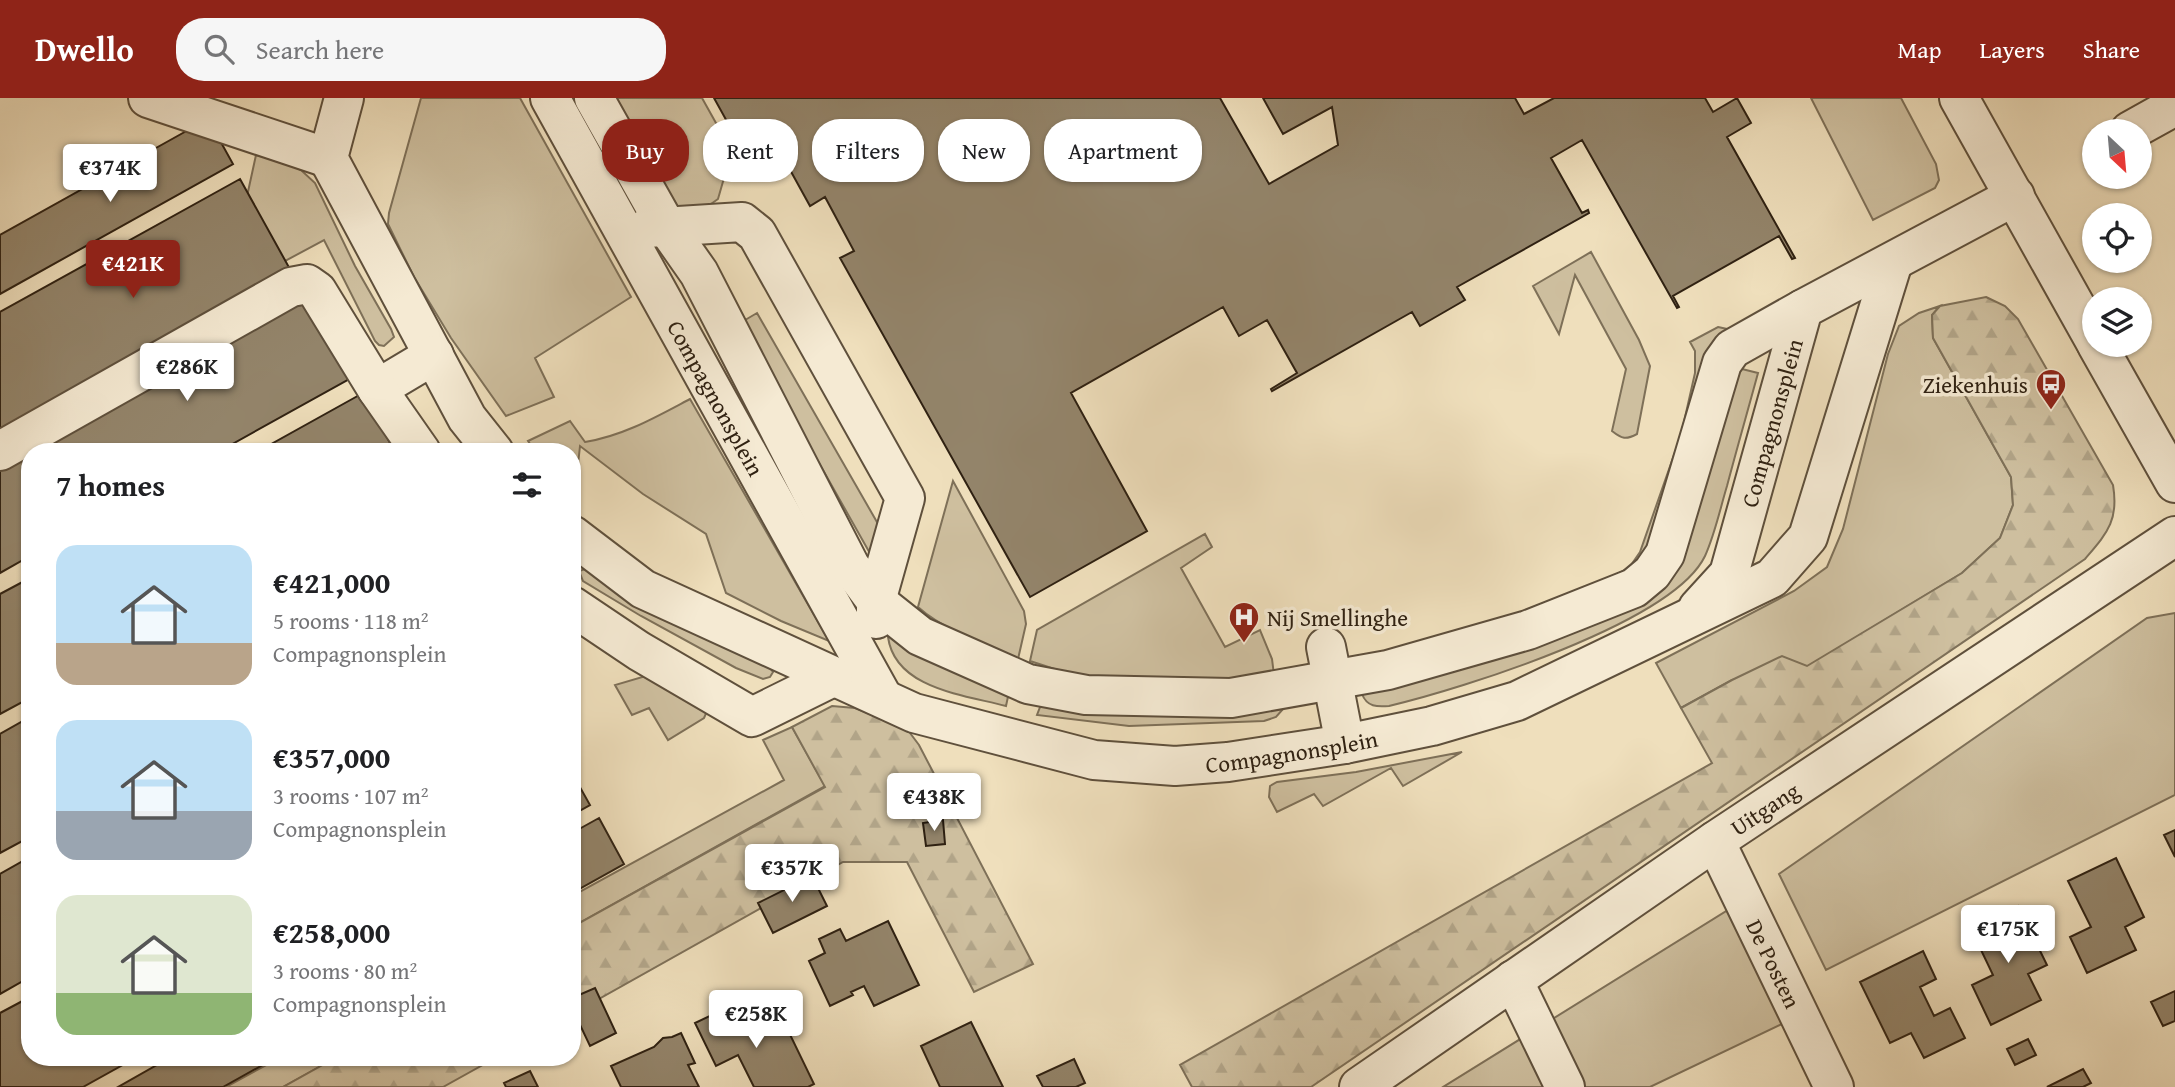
<!DOCTYPE html>
<meta charset="utf-8">
<style>
:root{--surface:#fff;--page:#f6f6f6;--text:#202124;--muted:#757577;--accent:#8f2418}
body{margin:0;font-family:"Gentium Book Plus",serif;background:var(--page);color:var(--text);height:100vh;display:flex;flex-direction:column;font-size:26px;white-space:nowrap}
*{box-sizing:border-box;margin:0}
p{font-size:23px;color:var(--muted)}
.icon{flex:none;width:38px;height:38px;fill:none;stroke:currentColor;stroke-width:2;stroke-linecap:round;stroke-linejoin:round}
.map{position:relative;flex:1;overflow:hidden}
.details{position:absolute;left:21px;top:345px;width:560px;height:623px;display:flex;flex-direction:column;background:var(--surface);border-radius:28px;box-shadow:0 2px 5px #0004}
.details>*{flex:none}
.hud{position:absolute;left:602px;top:21px;width:665px;height:63px;display:flex;gap:14px}
.needle{width:46px;rotate:154deg}
.fabs{position:absolute;left:2082px;top:21px;display:grid;gap:14px}
.fabs a{display:grid;place-items:center;width:70px;height:70px;border-radius:50%;background:var(--surface);box-shadow:0 2px 5px #0004;font-size:35px}
.price{position:absolute;translate:-50% -60px;padding:0 16px;border-radius:7px;background:#fff;color:#222;font-size:23px;line-height:46px;filter:drop-shadow(0 2px 4px #0008)}
.price::after{content:'';position:absolute;left:50%;top:42px;width:21px;height:16px;margin-left:-10px;background:inherit;clip-path:polygon(0 0,100% 0,50% 100%)}
.price.active{background:var(--accent);color:#fff}
ul{padding:0;list-style:none}
li{display:flex;align-items:center;gap:21px;height:175px;padding:0 35px}
li span{display:grid;place-items:center;flex:none;width:196px;height:140px;border-radius:21px;color:#555}
li>.icon{margin-inline-start:auto}
span .icon{width:84px;height:84px;fill:#fffc;stroke-width:1}
li b{font-size:30px}
h2{display:flex;justify-content:space-between;align-items:center;height:84px;padding:0 35px;font-size:30px}
.pill{padding:0 24px;border-radius:28px;background:var(--surface);box-shadow:0 2px 5px #0004;font-size:24px;line-height:63px}
.pill.active{background:var(--accent);color:#fff}
header{display:flex;align-items:center;gap:42px;box-sizing:border-box;height:98px;padding:0 35px;background:var(--accent);color:#fff}
header strong{font-size:33px}
nav{display:flex;gap:38px;margin-inline-start:auto;font-size:24px}
.search{width:490px;height:63px;background:var(--page);display:flex;align-items:center;gap:18px;box-sizing:border-box;padding:0 24px;border-radius:28px;color:var(--muted);font-size:26px}
.map>svg:first-child{display:block}
.green{fill:#cebf9f;stroke:#7e7058;stroke-width:2}
.forest{fill:url(#forest-firs);stroke:#7e7058;stroke-width:2}
.building{fill:#93846a;stroke:#2f2112;stroke-width:2}
.lines{fill:none;stroke-linecap:round;stroke-linejoin:round}
.minor-casing{stroke:#5f503c;stroke-width:42}
.minor{stroke:#f5ead3;stroke-width:38}
.labels{text-anchor:middle;dominant-baseline:central;stroke-width:7;stroke-linejoin:round;paint-order:stroke}
.poi-label{font-size:23px;fill:#2f2112;stroke:#f5ead3;text-anchor:end}
.street-label{font-size:23px;fill:#2f2112;stroke:#f5ead3}
</style>
<header>
<strong>Dwello</strong>
<div class="search"><svg class="icon" aria-label="search" viewBox="0 0 24 24"><circle cx="10" cy="10" r="6"/><path d="M15 15l6 6"/></svg>Search here</div>
<nav><a>Map</a><a>Layers</a><a>Share</a></nav>
</header>
<div class="map">
<svg width="2175" height="989" viewBox="0 0 2175 989">
<defs>
<pattern id="forest-firs" width="22" height="20" patternUnits="userSpaceOnUse" patternTransform="scale(1.75)"><rect width="22" height="20" fill="#cebf9f"/><path d="M5 1l3.5 6h-7zM16 11l3.5 6h-7z" fill="#b1a488"/></pattern>
</defs>
<rect width="100%" height="100%" fill="#efdfbc"/>
<filter id="stains"><feTurbulence type="fractalNoise" baseFrequency=".00286" numOctaves="4"/><feColorMatrix values="0 0 0 0 .2 0 0 0 0 .09 0 0 0 0 .02 0 0 0 .5 -.17"/></filter>
<radialGradient id="worn" r=".72"><stop offset=".6" stop-color="#630" stop-opacity="0"/><stop offset="1" stop-color="#630" stop-opacity=".3"/></radialGradient>
<path class="green" d="M421,0H520L631,199L535,260L554,299L506,318L451,240L414,179L388,126L389,115Z
M611,0H702L740,68L724,80L718,101L701,113L681,120Z
M1811,0H1901L1936,66L1939,82L1935,90L1873,122Z
M256,57L284,64L301,72L315,85L355,168L391,231L394,239L384,248L379,247L375,243L324,142L261,176L239,135Z
M1591,154L1639,242L1650,268L1637,336C1626,342 1622,341 1612,333L1626,271L1575,177L1559,236L1533,188Z
M1940,208L1932,217L1933,240L2011,379L2013,407L2000,440L1962,475L1807,569L1732,582L1681,610L1656,565L1794,493L1827,469L1843,431L1888,256L1899,228L1919,215Z
M757,215L885,438L876,466L740,225Z
M1718,229L1732,232L1646,458L1607,487L1424,551L1603,483L1629,470L1640,454L1681,337L1695,275V253L1690,244Z
M1738,270L1758,275C1748,312 1737,350 1727,388C1720,411 1715,436 1705,458C1673,525 1461,591 1389,608C1377,609 1367,609 1362,596L1655,487Z
M690,301L829,543L781,523L726,495L706,436L643,396L580,348L575,394L572,392V354L535,353L528,343L570,323L585,344C623,338 656,319 690,301Z
M953,383L1024,513L1026,526L1018,561C987,548 942,531 918,509Z
M1205,436L1212,449L1181,470L1225,549L1260,532L1272,561L1275,585L1116,591L1030,563L1037,532Z
M585,471L770,570L773,574L770,579L763,581L736,570L641,518L583,483L579,473Z
M2175,515V697L1826,872L1779,776L2147,520Z
M896,536L1009,594L1006,608C965,597 895,591 888,539Z
M649,577L708,611L704,620L668,642L649,610L632,617L615,587Z
M1042,604L1274,609L1283,611L1276,619L1264,623L1129,628L1037,617Z
M792,629L825,688L572,829V798L784,682L763,642Z
M1462,654L1403,688L1391,670L1323,708L1314,696L1277,714L1269,699L1270,688L1277,684L1356,674Z
M1728,812L1784,925L1650,989H1443Z
M281,959H337L283,989H226Z"/>
<path class="forest" d="M1986,199L2005,208L2018,221L2113,387C2119,423 2107,435 2085,461L1311,989H1192L1180,967L1712,665L1681,610L1732,582L1782,558L1807,568L1962,475L2000,440L2013,407L2011,379L1933,240L1932,217L1940,208Z
M832,608L855,610L907,631L919,647L1033,866L974,894L907,764H843L572,916V829L825,689L792,629Z
M337,959H497L443,989H283Z"/>
<path class="building" d="M714,0H1220L1269,86L1338,47L1332,9L1283,36L1263,0H1515L1524,16L1554,0H1705L1713,14L1737,0L1751,25L1727,39L1795,160L1792,161L1779,138L1673,198L1679,209L1677,210L1582,42L1551,60L1582,115L1588,112L1589,115L1457,189L1465,202L1420,228L1412,214L1272,293L1271,291L1297,275L1267,222L1239,238L1223,209L1071,295L1147,433L1030,499L840,160L854,153L825,99L810,108L778,50L750,65Z
M208,21L233,66L0,196V137Z
M240,81L291,173L0,334V214Z
M300,189L351,280L218,354H30V458L0,475V355Z
M363,295L395,354H257Z
M30,480V600L0,616V496Z
M30,619V739L0,755V636Z
M572,675L590,707L572,717Z
M599,720L624,766L572,795V735Z
M943,722L945,746L926,748L923,725Z
M2175,732V759L2164,737Z
M30,759V879L0,896V776Z
M2116,760L2144,819L2125,829L2136,852L2087,875L2070,839L2091,829L2068,783Z
M812,778L827,808L773,835L758,805Z
M2018,808L2047,867L2028,876L2041,902L1991,927L1972,887L1993,877L1971,831Z
M888,823L919,887L874,908L864,888L851,894L853,897L830,908L809,863L825,855L819,841L840,831L846,843Z
M1923,853L1936,881L1920,889L1934,918L1950,910L1965,940L1924,960L1911,935L1890,945L1860,884Z
M595,890L616,935L590,948L572,910V900Z
M2175,893V923L2163,928L2151,904Z
M30,899V959H137L83,989H0V915Z
M733,907L747,936L782,920L814,986L808,989H754L738,957L716,968L695,925Z
M971,924L1003,989H940L921,948Z
M681,935L695,965L688,967L699,989H621L611,968L654,949L663,940L672,939Z
M2028,941L2036,957L2015,967L2007,951Z
M171,959H277L223,989H118Z
M1074,961L1085,985L1076,989H1043L1037,978Z
M2083,971L2091,985L2083,989H2047Z
M530,973L538,989H506L504,985Z"/>
<g class="lines">
<g class="minor-casing">
<g id="minor">
<path d="M148,0L328,60"/>
<path d="M344,0L328,60L467,320L494,354"/>
<path id="s1" d="M550,0L883,600"/>
<path d="M594,0L666,128L699,175L850,468L876,503L920,538L1028,586L1086,597L1231,600L1388,572L1528,532L1634,490L1652,475L1665,456L1722,265L1732,251L1803,211"/>
<path d="M1959,0L2095,243"/>
<path d="M2130,33L2175,8"/>
<path d="M647,130L742,124L757,136L905,400L876,503V521"/>
<path d="M2097,247L2175,385"/>
<path d="M377,291L434,257"/>
<path d="M0,353L291,189L307,186L317,193L377,291L421,354"/>
<path id="s2" d="M572,437L643,491L914,615L1094,662L1175,668L1228,664L1345,646L1432,628L1517,603L1772,480L1808,439L1893,164"/>
<path d="M572,508L639,553L752,619L833,579"/>
<path id="s3" d="M1698,510L1729,476L1803,211L2015,98"/>
<path d="M1326,549L1345,646"/>
<path id="s4" d="M1715,743L1834,989"/>
<path d="M1513,882L1565,989"/>
<path id="s5" d="M1359,989L1715,743L2175,438"/>
</g>
</g>
<use href="#minor" class="minor"/>
</g>
<defs>
<g id="bus-pin" transform="scale(1.575)"><path d="M0 17L-7.5 6A9.5 9.5 0 1 1 7.5 6Z" fill="#8f2418" stroke="#f5ead3"/><path d="M-5-6H5V4H4V6H2V4H-2V6H-4V4H-5ZM-3.5-4V0h7V-4ZM-3.5 1.2v1.5H-2V1.2ZM2 1.2v1.5H3.5V1.2Z" fill="#fff"/></g>
<g id="hospital-pin" transform="scale(1.575)"><path d="M0 17L-7.5 6A9.5 9.5 0 1 1 7.5 6Z" fill="#8f2418" stroke="#f5ead3"/><path d="M-5-5h3v3.5h4V-5h3V5h-3V1.5h-4V5h-3Z" fill="#fff"/></g>
</defs>
<g fill-rule="evenodd">
<use href="#bus-pin" x="2051" y="286"/>
<use href="#hospital-pin" x="1244" y="519"/>
</g>
<g class="labels">
<g class="poi-label">
<text x="2028" y="286">Ziekenhuis</text>
<text x="1267" y="519" text-anchor="start">Nij Smellinghe</text>
</g>
<g class="street-label">
<text stroke="none"><textPath href="#s1" startOffset="343">Compagnonsplein</textPath></text>
<text stroke="none"><textPath href="#s3" startOffset="203">Compagnonsplein</textPath></text>
<text stroke="none"><textPath href="#s2" startOffset="772">Compagnonsplein</textPath></text>
<text stroke="none"><textPath href="#s5" startOffset="492">Uitgang</textPath></text>
<text stroke="none"><textPath href="#s4" startOffset="136">De Posten</textPath></text>
</g>
</g>
<rect width="100%" height="100%" filter="url(#stains)"/>
<rect width="100%" height="100%" fill="url(#worn)"/>
</svg>
<div class="fabs">
<a><svg class="needle" viewBox="-14 -14 28 28"><path d="M0-13l5 13h-10z" fill="#e53935"/><path d="M0 13l5-13h-10z" fill="#757577"/></svg></a>
<a><svg class="icon" aria-label="locate" viewBox="0 0 24 24"><circle cx="12" cy="12" r="6"/><path d="M12 2v4M12 18v4M2 12h4M18 12h4"/></svg></a>
<a><svg class="icon" aria-label="layers" viewBox="0 0 24 24"><path d="M12 4l9 5-9 5-9-5zM3 14l9 5 9-5"/></svg></a>
</div>
<b class="price" style="left:110px;top:106px">€374K</b>
<b class="price active" style="left:133px;top:202px">€421K</b>
<b class="price" style="left:187px;top:305px">€286K</b>
<b class="price" style="left:934px;top:735px">€438K</b>
<b class="price" style="left:792px;top:806px">€357K</b>
<b class="price" style="left:2008px;top:867px">€175K</b>
<b class="price" style="left:756px;top:952px">€258K</b>
<div class="hud">
<a class="pill active">Buy</a>
<a class="pill">Rent</a>
<a class="pill">Filters</a>
<a class="pill">New</a>
<a class="pill">Apartment</a>
</div>
<section class="details">
<h2>7 homes<svg class="icon" aria-label="filters" viewBox="0 0 24 24"><path d="M4 7h16M4 17h16"/><circle cx="9" cy="7" r="2"/><circle cx="15" cy="17" r="2"/></svg></h2>
<ul>
<li><span style="background:linear-gradient(#bfe0f5 70%,#b9a48a 0)"><svg class="icon" aria-label="home" viewBox="0 0 24 24"><path d="M3 11l9-7 9 7M6 9v11h12V9"/></svg></span><div><b>€421,000</b><p>5 rooms · 118 m²</p><p>Compagnonsplein</p></div></li>
<li><span style="background:linear-gradient(#bfe0f5 65%,#9aa5b1 0)"><svg class="icon" aria-label="home" viewBox="0 0 24 24"><path d="M3 11l9-7 9 7M6 9v11h12V9"/></svg></span><div><b>€357,000</b><p>3 rooms · 107 m²</p><p>Compagnonsplein</p></div></li>
<li><span style="background:linear-gradient(#dfe7d0 70%,#8fb573 0)"><svg class="icon" aria-label="home" viewBox="0 0 24 24"><path d="M3 11l9-7 9 7M6 9v11h12V9"/></svg></span><div><b>€258,000</b><p>3 rooms · 80 m²</p><p>Compagnonsplein</p></div></li>
</ul>
</section>
</div>
